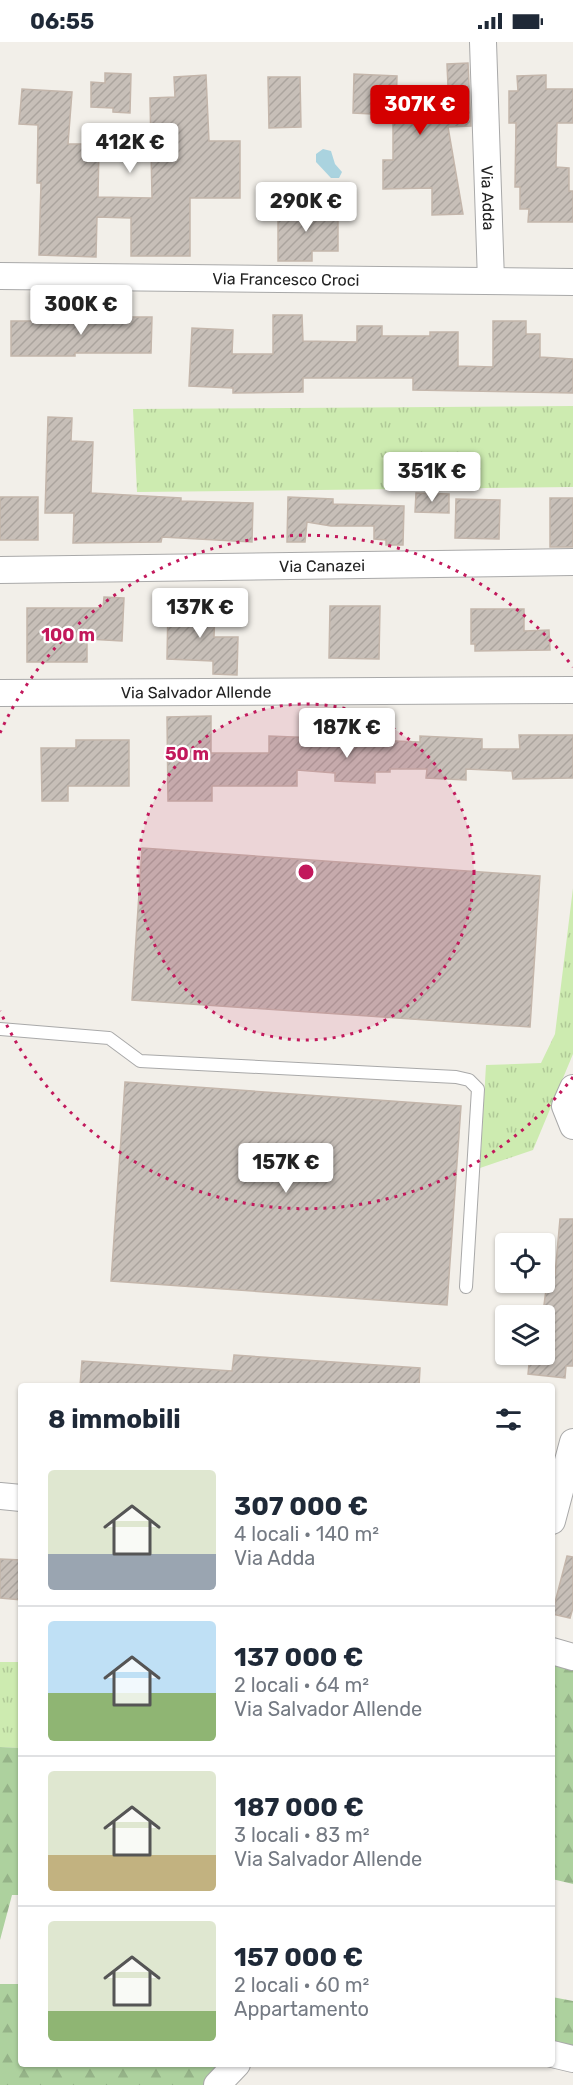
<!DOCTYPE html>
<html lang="it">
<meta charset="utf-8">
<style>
:root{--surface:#fff;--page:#f6f6f7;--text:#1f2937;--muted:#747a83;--line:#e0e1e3;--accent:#d40000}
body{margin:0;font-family:Rubik,sans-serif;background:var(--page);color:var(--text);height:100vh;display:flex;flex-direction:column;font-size:22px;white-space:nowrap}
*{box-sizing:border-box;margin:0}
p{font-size:20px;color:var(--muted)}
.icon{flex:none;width:33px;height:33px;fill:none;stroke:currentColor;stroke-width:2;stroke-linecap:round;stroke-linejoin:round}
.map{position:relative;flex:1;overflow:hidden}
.drawer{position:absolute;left:18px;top:1341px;width:537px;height:684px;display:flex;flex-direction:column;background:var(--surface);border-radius:6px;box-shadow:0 2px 4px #0004}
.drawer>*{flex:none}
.controls{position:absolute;left:495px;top:1191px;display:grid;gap:12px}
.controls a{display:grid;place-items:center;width:60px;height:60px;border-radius:6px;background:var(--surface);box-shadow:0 2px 4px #0004;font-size:30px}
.price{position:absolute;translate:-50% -51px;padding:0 14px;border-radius:6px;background:#fff;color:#222;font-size:20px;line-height:39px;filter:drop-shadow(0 2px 3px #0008)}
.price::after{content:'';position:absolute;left:50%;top:36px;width:18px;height:14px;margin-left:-9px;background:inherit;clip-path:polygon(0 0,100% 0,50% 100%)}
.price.selected{background:var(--accent);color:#fff}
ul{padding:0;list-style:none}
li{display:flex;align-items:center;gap:18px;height:150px;padding:0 30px}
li+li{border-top:2px solid var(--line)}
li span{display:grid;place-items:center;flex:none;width:168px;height:120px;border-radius:6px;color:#555}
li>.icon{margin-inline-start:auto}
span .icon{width:72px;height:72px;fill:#fffc;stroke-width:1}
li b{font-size:26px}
h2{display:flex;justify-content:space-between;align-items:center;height:72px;padding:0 30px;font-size:26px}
.status{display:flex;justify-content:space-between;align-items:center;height:42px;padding:0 30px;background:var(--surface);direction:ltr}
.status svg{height:16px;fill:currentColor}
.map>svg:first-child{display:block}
.grass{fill:url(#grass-tufts)}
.forest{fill:url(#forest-firs)}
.water{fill:#aad3df}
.building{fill:url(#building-hatch);stroke:#c4b6ab;stroke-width:1.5}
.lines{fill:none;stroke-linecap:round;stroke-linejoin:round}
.lane-casing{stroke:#a9a9a9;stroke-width:14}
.street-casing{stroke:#a9a9a9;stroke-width:28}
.lane{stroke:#fff;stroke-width:12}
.street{stroke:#fff;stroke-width:26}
.ring{fill:none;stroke:#c2185b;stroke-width:3;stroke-dasharray:3 6}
.labels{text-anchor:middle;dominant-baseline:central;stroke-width:4.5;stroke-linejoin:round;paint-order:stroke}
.street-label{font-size:16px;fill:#222;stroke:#fff}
.centre{fill:#c2185b;stroke:#fff;stroke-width:3}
.ring-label{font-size:18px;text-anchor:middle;font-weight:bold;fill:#c2185b;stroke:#fff;stroke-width:4.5;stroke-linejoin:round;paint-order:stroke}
</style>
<div class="status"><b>06:55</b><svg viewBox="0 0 49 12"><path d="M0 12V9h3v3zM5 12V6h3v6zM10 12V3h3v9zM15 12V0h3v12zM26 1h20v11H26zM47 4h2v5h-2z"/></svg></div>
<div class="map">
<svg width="573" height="2043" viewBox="0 0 573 2043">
<defs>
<pattern id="grass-tufts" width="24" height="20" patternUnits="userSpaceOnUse" patternTransform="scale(1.5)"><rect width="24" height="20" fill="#cdebb0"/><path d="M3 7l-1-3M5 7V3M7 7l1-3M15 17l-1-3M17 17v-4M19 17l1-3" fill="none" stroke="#b0c997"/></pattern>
<pattern id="forest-firs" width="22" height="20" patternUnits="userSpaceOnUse" patternTransform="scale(1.5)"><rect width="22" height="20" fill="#add19e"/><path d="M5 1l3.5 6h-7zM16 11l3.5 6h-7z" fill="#95b388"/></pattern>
<pattern id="building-hatch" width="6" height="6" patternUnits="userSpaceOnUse" patternTransform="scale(1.5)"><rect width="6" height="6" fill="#c7bfb8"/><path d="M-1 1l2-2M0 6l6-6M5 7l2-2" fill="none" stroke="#aba49e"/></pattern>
</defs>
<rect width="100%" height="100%" fill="#f2efe9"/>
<path class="grass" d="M573,364V445L137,450L133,367Z
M573,846V1012L533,1108L480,1126L486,1023L541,1021L555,992Z
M0,1620H21V1706L0,1705Z"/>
<path class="forest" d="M552,1617L573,1623V1842L552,1837Z
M0,1705L21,1706V1853H12L0,1898Z
M0,1942H21V2022H226L206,2043H0Z
M552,1955L573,1959V2007L552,2003Z"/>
<path class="water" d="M323,107L331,109L335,122L342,130L339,136H331L316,120V112Z"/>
<path class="building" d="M468,21L471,84L448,85L463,172L432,173V146L383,147V118H393V73L353,71L354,32L397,34L396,69L449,67L447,22Z
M105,31L131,32L130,71L113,70V66L91,65V40L105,41Z
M206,33L209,99H240V156H190V214H131V176L97,175L96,215L39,213L41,141H37L38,83L19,82L22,47L72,50L68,102H99L98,155L152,156L150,56L175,55L174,35Z
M546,33V47H573V81H557L556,125L569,126V149H573V180H528L529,167H520V145H515L516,81H509V49H518L517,34Z
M268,35H300L301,85L269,86Z
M278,165H328V173H338V209H312V219H278Z
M43,270H62V275H152L151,311H75V314H11V279H44Z
M273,273H302L303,299L357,300V284H382V294H430V290H458V324L493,325V279H526V292H540V315L573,317V351L413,348V336H303V350L233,351V346L189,344L192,286L233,288L232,312H273Z
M48,375L72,376L71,399L93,400L91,451L181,456V459L253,461L252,500L162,495L161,500L73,501L74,471H45Z
M416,451L449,452V471L415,470Z
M0,455H38V498H0Z
M288,455L333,457V462L404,464L403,503H386V498L374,497V484H331L307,480L305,500H287Z
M550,456H573V505H550Z
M456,457L500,458L499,497L455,496Z
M104,555L124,556L122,599L87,597V620H27V566H103Z
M168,564L215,565L214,595H238L237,633L213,632V619L167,617Z
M330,564H380L379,617L329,616Z
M471,567H524V589L549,588L550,608L475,609V602H471Z
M211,674V711H269V694L420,700V694L482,697V707H520L519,693H573V736L513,737L512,729L466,727V738L426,736L427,727H390V730H375V741L335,739V731L297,728V744H212V759H168L167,675Z
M76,698H129V744H68V759H42L41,706H76Z
M142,806L540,834L530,985L132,958Z
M125,1040L461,1064L447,1263L111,1239Z
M560,1177H573V1324H566L565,1336L528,1332L530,1312H544V1263L548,1232L555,1233Z
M234,1313L420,1326L419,1344H80L82,1319L232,1329Z
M567,1514L573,1515V1566L570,1576L552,1572Z
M0,1517L21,1518V1558L0,1556Z"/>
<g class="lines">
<g class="lane-casing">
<path id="lane" d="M0,987L109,996L140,1019L456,1035L469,1038L478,1047L466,1245"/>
</g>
<g class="street-casing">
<g id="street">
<path id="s1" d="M483,0L491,239"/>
<path id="s2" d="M0,234L573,240"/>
<path id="s3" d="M0,528L573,520"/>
<path id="s4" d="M0,651L573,648"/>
<path d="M573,1046L565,1064L573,1084"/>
<path d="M0,1454L21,1456"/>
<path d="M552,1479L573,1400"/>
<path d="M552,1609L573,1615"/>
<path d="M552,2012L573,2017"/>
<path d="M217,2043L237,2022"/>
</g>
</g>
<use href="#lane" class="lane"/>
<use href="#street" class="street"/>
</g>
<circle cx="306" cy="830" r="168" fill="#c2185b" fill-opacity=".12"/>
<g class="ring">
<circle cx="306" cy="830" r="168"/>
<path d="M573 1035A336 336 0 0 1 0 969M0 691A336 336 0 0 1 573 625"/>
</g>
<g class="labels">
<g class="street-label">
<text stroke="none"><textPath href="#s1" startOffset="156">Via Adda</textPath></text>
<text stroke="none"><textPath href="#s2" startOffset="286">Via Francesco Croci</textPath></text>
<text stroke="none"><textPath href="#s3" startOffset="322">Via Canazei</textPath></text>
<text stroke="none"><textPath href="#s4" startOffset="196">Via Salvador Allende</textPath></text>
</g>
</g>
<circle cx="306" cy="830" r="9" class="centre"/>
<g class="ring-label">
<text x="68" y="599">100 m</text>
<text x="187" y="718">50 m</text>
</g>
</svg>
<div class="controls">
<a><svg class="icon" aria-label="locate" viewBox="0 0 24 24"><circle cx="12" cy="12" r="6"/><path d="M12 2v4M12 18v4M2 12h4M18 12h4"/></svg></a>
<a><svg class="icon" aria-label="layers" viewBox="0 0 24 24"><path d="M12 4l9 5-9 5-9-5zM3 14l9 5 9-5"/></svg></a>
</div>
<b class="price selected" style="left:420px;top:94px">307K €</b>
<b class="price" style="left:130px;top:132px">412K €</b>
<b class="price" style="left:306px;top:191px">290K €</b>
<b class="price" style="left:81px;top:294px">300K €</b>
<b class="price" style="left:432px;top:461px">351K €</b>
<b class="price" style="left:200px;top:597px">137K €</b>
<b class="price" style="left:347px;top:717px">187K €</b>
<b class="price" style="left:286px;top:1152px">157K €</b>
<section class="drawer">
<h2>8 immobili<svg class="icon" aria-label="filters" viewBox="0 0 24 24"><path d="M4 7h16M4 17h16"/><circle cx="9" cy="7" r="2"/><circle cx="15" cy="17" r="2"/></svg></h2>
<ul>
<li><span style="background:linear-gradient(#dfe7d0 70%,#9aa5b1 0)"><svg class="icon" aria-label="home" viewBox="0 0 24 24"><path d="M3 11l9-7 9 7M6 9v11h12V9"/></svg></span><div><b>307 000 €</b><p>4 locali · 140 m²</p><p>Via Adda</p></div></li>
<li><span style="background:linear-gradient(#bfe0f5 60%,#8fb573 0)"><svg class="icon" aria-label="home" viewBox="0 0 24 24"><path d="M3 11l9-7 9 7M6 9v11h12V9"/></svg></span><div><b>137 000 €</b><p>2 locali · 64 m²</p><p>Via Salvador Allende</p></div></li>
<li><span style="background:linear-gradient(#dfe7d0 70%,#c2b280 0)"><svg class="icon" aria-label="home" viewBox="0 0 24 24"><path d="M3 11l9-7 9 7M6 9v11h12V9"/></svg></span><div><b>187 000 €</b><p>3 locali · 83 m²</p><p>Via Salvador Allende</p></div></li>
<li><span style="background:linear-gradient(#dfe7d0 75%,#8fb573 0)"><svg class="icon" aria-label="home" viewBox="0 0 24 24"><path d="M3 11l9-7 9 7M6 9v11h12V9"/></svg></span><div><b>157 000 €</b><p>2 locali · 60 m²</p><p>Appartamento</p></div></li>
</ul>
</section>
</div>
